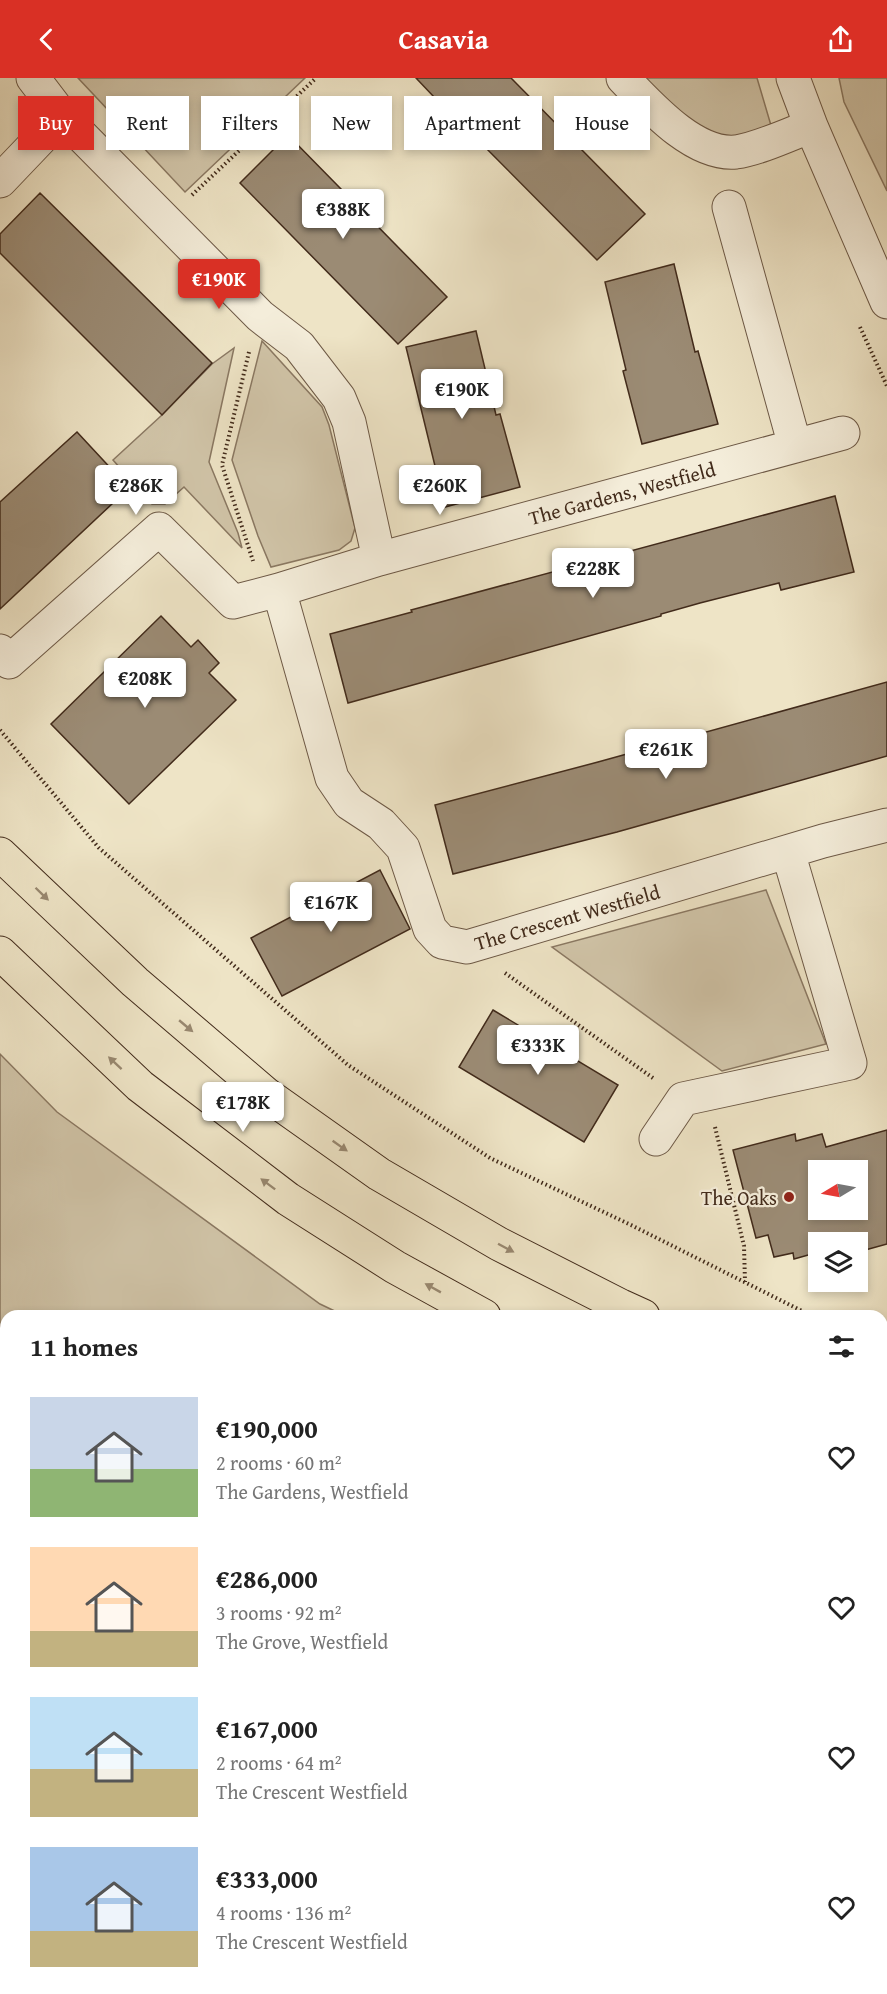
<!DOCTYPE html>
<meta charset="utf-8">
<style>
:root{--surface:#fff;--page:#f2f2f2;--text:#222;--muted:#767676;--accent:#d93025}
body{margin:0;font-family:"Gentium Book Plus",serif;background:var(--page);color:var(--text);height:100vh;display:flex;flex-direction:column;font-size:22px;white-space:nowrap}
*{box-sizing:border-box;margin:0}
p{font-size:20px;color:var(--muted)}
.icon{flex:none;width:33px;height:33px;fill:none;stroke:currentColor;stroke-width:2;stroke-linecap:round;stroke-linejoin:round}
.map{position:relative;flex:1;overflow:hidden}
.drawer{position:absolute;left:0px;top:1232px;width:888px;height:686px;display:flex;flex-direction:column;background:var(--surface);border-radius:18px 18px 0 0;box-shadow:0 3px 9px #0003}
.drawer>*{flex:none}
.hud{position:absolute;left:18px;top:18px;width:852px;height:54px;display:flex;gap:12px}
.needle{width:39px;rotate:260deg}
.buttons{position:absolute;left:808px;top:1082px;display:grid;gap:12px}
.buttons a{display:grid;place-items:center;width:60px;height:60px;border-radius:0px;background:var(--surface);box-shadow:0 3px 9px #0003;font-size:30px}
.price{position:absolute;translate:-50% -51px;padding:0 14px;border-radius:6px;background:#fff;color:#222;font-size:20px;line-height:39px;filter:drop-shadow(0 2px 3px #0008)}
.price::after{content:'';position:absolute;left:50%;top:36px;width:18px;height:14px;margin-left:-9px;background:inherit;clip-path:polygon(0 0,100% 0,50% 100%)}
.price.active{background:var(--accent);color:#fff}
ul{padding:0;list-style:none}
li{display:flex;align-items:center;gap:18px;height:150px;padding:0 30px}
li span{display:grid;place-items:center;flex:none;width:168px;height:120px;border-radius:0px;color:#555}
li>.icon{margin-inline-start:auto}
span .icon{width:72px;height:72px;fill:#fffc;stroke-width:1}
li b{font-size:26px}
h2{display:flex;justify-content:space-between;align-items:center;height:72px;padding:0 30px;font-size:26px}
.chip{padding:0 21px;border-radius:0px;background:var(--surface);box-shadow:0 3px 9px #0003;font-size:21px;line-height:54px}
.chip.active{background:var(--accent);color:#fff}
header{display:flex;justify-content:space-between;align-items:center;height:78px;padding:0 30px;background:var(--accent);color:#fff;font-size:27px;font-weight:700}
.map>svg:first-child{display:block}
.green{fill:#d1c5a9;stroke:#8a7862;stroke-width:1.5}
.building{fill:#9b8b74;stroke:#422b1b;stroke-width:1.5;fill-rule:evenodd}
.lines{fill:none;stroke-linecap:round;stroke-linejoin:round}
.minor-casing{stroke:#6d5946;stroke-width:35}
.major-casing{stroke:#422b1b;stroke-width:35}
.path{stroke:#422b1b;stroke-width:4;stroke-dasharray:1.5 3;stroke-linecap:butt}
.minor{stroke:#f4edda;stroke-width:33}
.major{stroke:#eee4c6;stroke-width:33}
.oneway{fill:#988870}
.poi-dot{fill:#8f2418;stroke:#f4edda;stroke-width:2}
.labels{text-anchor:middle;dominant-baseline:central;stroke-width:4.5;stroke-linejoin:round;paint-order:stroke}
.street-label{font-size:20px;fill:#422b1b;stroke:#f4edda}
.poi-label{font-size:20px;fill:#422b1b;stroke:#f4edda;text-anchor:end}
</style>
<header><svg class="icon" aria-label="back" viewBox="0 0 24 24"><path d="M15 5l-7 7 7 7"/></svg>Casavia<svg class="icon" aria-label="share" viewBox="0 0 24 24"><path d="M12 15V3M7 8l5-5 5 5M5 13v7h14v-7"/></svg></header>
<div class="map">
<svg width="887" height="1916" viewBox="0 0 887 1916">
<rect width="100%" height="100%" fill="#eee4c6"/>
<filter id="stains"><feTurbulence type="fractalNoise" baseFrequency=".00333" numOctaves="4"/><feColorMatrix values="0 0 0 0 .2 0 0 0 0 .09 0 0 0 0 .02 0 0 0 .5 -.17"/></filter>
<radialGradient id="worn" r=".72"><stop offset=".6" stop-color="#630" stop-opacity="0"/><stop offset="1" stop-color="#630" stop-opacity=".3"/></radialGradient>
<path class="green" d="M78,0H305L185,114Z
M623,0H757L775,61L739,73Z
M839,0H887V113L844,24Z
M262,263L322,329L329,347L355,450L351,463L339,472L271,489L258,458L232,382Z
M234,270L209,384L238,455L242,470L184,409L165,426H152L113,382L162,337L212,286Z
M766,812L826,966L722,993L552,869Z
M0,976L57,1034L320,1226L343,1237L6,1238V1911H85L80,1916H0Z
M882,1497L887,1501V1916H619L616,1911H882Z"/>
<path class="building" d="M416,0H511L645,136L597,182L471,55L470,57Z
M288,57L447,219L398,266L240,105Z
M40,115L212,285L162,337L0,175V156Z
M674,186L695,274L698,273L718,346L642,366L623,293L626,292L605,204Z
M476,253L496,337L500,336L520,409L445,429L406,269Z
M77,354L129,410L0,531V424Z
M835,418L854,494L781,512L779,505L700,525L661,536V538L348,625L330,556L412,534L411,532Z
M161,538L191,569L198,562L219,585L209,595L236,622L129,726L51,646Z
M887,604V678L617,754L453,796L435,727L598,684Z
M380,792L410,851L282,918L251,860Z
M493,932L618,1007L584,1064L459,989Z
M887,1052V1166L858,1174V1164H819V1174L794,1181L793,1175L774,1179L768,1157L756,1160L733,1072L795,1056L796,1063L822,1056L826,1069ZM819,1092H858V1131H819Z"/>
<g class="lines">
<g class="minor-casing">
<path id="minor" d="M33,0L62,38L165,142L260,238L299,268L339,320L349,344L379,481
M623,0C650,28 694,78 736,74C758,71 790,56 811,48
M793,0L811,48L887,224
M0,103L62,38
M729,129L795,368
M843,355L379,481L279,512L332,700L349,725L381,746L403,770L430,851L442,864L467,869L823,763L887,747
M0,573L9,584L159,451L233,524L279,512
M656,1061L683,1021L850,985L788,774"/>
</g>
<g class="major-casing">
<path id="major" d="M0,776L135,904L266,1016L379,1096L499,1166L621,1228L643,1238
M0,875L140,1008L288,1121L395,1189L484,1238
M882,1330L887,1332
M882,1410L887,1413"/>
</g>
<path class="path" d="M192,117L316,0
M860,249L887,308
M249,274L222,387L253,483
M0,652L99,770L348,987L490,1080L631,1147L812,1238
M505,895L653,1000
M715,1049L744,1168L745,1204
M882,1268L887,1270"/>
<use href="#minor" class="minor"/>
<use href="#major" class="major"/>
</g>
<defs><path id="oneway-solid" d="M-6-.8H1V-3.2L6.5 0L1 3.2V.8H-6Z" transform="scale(1.5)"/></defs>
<g class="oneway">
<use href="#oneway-solid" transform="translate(42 816) rotate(44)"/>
<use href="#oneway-solid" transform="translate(186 948) rotate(40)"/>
<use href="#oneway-solid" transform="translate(115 985) rotate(-137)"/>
<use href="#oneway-solid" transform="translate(340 1068) rotate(35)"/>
<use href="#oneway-solid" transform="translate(268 1106) rotate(-143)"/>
<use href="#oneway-solid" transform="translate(506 1170) rotate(28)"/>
<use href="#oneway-solid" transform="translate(433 1210) rotate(-151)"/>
</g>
<circle class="poi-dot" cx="789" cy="1119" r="6"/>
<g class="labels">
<g class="street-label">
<text transform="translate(622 415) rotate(-15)">The Gardens, Westfield</text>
<text transform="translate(567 839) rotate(-16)">The Crescent Westfield</text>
</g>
<g class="poi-label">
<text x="777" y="1119">The Oaks</text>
</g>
</g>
<rect width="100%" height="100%" filter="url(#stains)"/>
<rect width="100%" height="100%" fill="url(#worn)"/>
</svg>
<div class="buttons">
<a><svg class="needle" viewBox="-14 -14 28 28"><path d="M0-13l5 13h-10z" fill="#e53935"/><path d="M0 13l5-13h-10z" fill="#767676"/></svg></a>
<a><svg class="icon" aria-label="layers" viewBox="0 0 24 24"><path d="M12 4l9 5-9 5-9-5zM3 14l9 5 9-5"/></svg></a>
</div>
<b class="price" style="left:343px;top:162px">€388K</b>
<b class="price active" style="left:219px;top:232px">€190K</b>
<b class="price" style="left:462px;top:342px">€190K</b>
<b class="price" style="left:136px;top:438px">€286K</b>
<b class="price" style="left:440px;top:438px">€260K</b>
<b class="price" style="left:593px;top:521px">€228K</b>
<b class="price" style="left:145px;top:631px">€208K</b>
<b class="price" style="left:666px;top:702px">€261K</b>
<b class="price" style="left:331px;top:855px">€167K</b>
<b class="price" style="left:538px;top:998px">€333K</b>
<b class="price" style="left:243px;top:1055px">€178K</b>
<div class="hud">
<a class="chip active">Buy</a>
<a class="chip">Rent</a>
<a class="chip">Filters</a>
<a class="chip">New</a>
<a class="chip">Apartment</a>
<a class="chip">House</a>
</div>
<section class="drawer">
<h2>11 homes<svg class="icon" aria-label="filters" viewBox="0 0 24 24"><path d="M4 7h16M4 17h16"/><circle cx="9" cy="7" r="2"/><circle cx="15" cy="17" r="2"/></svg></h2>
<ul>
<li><span style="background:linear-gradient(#c9d6e8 60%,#8fb573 0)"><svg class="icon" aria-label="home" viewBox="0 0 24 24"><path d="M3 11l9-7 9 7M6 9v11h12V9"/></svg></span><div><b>€190,000</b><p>2 rooms · 60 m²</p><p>The Gardens, Westfield</p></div><svg class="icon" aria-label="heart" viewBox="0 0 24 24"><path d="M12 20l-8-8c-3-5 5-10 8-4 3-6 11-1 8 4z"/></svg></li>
<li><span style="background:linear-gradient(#ffd9b3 70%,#c2b280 0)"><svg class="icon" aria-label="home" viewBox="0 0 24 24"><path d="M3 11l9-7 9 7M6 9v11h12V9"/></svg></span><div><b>€286,000</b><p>3 rooms · 92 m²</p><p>The Grove, Westfield</p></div><svg class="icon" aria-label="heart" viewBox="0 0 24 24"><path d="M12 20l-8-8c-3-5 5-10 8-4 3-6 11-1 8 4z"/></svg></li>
<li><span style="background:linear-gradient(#bfe0f5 60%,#c2b280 0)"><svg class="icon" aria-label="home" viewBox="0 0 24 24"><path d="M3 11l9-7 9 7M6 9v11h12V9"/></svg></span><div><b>€167,000</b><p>2 rooms · 64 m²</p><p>The Crescent Westfield</p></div><svg class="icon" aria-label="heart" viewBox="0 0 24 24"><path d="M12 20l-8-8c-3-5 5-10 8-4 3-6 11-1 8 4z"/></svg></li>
<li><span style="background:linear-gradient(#a9c7e8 70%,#c2b280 0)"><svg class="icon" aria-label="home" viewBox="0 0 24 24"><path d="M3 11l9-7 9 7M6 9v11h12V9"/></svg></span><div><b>€333,000</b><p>4 rooms · 136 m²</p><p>The Crescent Westfield</p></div><svg class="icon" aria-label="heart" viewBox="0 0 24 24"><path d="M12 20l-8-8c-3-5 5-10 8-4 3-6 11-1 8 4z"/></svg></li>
</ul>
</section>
</div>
